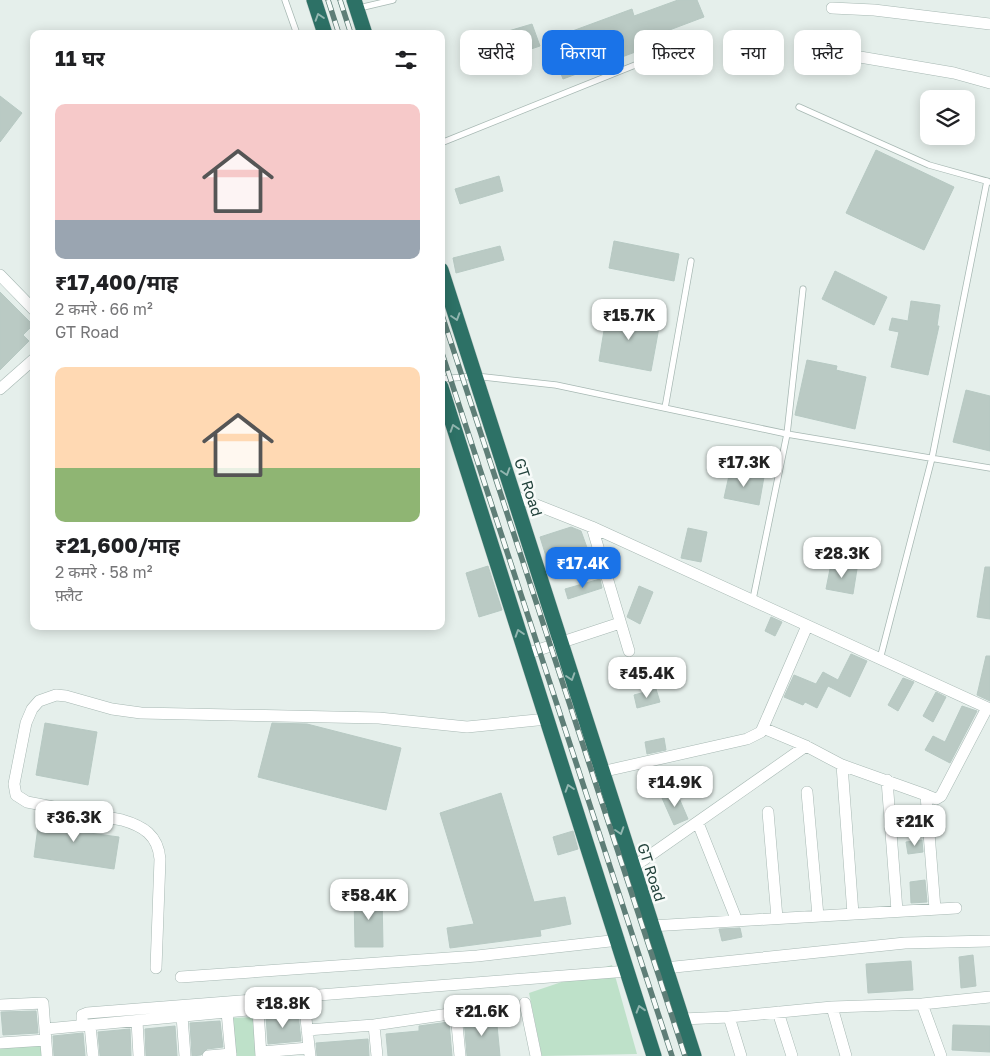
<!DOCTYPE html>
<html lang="hi">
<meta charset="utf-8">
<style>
:root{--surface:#fff;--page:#f2f2f2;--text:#202124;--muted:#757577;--accent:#1a73e8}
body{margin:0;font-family:"Golos Text","Noto Sans Devanagari",sans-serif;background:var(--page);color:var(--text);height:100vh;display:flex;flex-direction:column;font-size:19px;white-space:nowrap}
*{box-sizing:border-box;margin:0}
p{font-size:16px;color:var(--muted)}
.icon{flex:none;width:28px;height:28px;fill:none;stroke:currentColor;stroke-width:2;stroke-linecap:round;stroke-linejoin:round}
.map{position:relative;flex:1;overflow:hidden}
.sheet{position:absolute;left:30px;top:30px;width:415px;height:600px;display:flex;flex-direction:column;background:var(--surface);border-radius:10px;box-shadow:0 2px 12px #0003}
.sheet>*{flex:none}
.hud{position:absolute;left:460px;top:30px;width:455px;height:45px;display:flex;gap:10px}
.buttons{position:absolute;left:920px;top:90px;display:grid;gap:10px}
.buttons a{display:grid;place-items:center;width:55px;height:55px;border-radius:10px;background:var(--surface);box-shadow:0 2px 12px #0003;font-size:25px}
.price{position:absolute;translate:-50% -42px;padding:0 11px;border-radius:10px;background:#fff;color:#222;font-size:16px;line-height:32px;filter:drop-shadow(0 1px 2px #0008)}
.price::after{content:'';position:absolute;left:50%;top:30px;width:15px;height:11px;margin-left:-8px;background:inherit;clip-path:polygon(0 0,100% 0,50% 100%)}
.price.current{background:var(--accent);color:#fff}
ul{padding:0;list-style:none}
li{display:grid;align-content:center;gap:10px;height:265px;padding:0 25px}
li span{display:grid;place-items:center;height:155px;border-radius:10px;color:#555}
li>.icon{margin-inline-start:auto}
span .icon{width:90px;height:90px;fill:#fffc;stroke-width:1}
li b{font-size:21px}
h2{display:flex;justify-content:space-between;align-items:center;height:60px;padding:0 25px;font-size:21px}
.pill{padding:0 18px;border-radius:10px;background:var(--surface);box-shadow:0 2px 12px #0003;font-size:18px;line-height:45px}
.pill.current{background:var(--accent);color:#fff}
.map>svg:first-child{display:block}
.green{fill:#bee1c9}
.building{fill:#bacac4;stroke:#b7c9c3}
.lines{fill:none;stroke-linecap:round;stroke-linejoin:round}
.lane-casing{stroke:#a7b8b3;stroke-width:7}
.street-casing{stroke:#a7b8b3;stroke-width:12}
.highway-casing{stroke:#c1cac8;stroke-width:16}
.lane{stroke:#fff;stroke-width:5.5}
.street{stroke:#fff;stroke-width:11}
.highway{stroke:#2d7166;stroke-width:15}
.rail-casing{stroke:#5e7e77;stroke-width:5.5}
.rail{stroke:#f7fbf9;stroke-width:4;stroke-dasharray:11;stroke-linecap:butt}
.oneway{stroke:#92b6b0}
.labels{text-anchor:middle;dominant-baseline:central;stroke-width:5;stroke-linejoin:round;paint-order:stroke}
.street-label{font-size:15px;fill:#23433c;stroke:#f7fbf9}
</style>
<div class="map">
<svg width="990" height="1056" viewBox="0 0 990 1056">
<rect width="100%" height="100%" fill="#e5efeb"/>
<path class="green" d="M612,965L637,1054L542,1056L529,993Z
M257,1017L259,1056H232L229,1018Z
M42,1044V1056H0V1047Z"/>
<path class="building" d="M678,0H697L704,17L643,40L646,48L563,79L548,40L632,9L634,16Z
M532,24L540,46L513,55L505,32Z
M0,96L22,113L0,142Z
M876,150L954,187L924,250L846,213Z
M499,176L503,191L460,204L455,189Z
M614,241L679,254L674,281L609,268Z
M500,246L504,260L456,273L453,258Z
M835,271L887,297L874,325L822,299Z
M0,292L33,325L23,335L29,341L0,370Z
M911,301L940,305L937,326H939L928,375L891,367L899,332L889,330L892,318L908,321Z
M607,312L660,322L651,371L599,361Z
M807,360L837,366L836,370L866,377L855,429L795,415Z
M966,390L990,396V451L953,442Z
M730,471L764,477L759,505L724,498Z
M571,527L581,531L590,556L550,569L540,537Z
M688,528L707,532L701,562L681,558Z
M831,564L857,569L853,594L826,589Z
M488,566L502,610L479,617L466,573Z
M985,567H990V619L977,617Z
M600,579L602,588L568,599L565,589Z
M639,586L653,592L640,624L627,617Z
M771,617L782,622L775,636L765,631Z
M851,654L867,661L850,697L828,686L817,708L805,702L803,705L784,697L794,675L816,684L823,672L838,680Z
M986,656H990V701L977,695Z
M903,678L914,682L898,711L888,705Z
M656,689L660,702L637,708L634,695Z
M936,692L946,697L933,722L923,716Z
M962,706L977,711L950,763L925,750L933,736L945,742Z
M45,723L97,732L88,785L36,775Z
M272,723L307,724L401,748L386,810L258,777Z
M664,738L666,750L647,754L645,742Z
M676,791L688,819L674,825L662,798Z
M501,793L534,902L565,897L571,924L540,930L541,936L450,948L447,928L474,924L440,813Z
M40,812L83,820L82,832L119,837L114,869L34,857Z
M573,831L578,849L558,855L553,837Z
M922,840L923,852L908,854L906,842Z
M925,880L927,902L911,903L910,882Z
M382,894L383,947H355L354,895Z
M740,928L742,937L722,941L719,929Z
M973,955L976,986L961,988L959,957Z
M911,961L913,990L868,993L866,964Z
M36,1011L38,1033L3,1035L1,1012Z
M298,1013L301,1041L268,1044L266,1016Z
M496,1015L500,1056H467L464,1019Z
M220,1021L223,1047L207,1049L201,1055L192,1056L190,1023Z
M449,1022L452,1056H388L386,1034L419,1031V1026Z
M953,1025L990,1026V1052L952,1050Z
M175,1026L177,1056H146L145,1029Z
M130,1029L131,1056H100L98,1032Z
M83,1033L85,1056H54L53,1036Z
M368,1039L369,1056H317L316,1043Z"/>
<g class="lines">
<g class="lane-casing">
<path id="lane" d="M285,0L297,34
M359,8L393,0
M799,107L929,165L990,182
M441,143L655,57
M441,379L475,376L556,385L787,434L990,468
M665,408L691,261
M753,599L787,434L803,289
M880,659L932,458L987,181"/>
</g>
<g class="street-casing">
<path id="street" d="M832,8L874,10L990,24
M807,48L954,73L990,83
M0,275L34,310
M0,389L34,359
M514,496L592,527L990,709
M592,527L629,651
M526,654L620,623
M763,728L806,746L842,765L926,795L935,909
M842,765L853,914
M601,772L747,739L761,732L807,626
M887,780L897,911
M807,792L818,916
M926,795L936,799L941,796L987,708
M768,812L777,918
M698,823L737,921
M632,868L806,746
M651,926L956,908
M156,968L160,859C158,835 143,826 122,820L27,802L16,795L14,784L26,723L32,709L39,701L56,695L66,696L112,709L141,713L379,718L467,727L547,719
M665,968L905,943L990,941
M181,977L477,956L619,940
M525,1003L536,1056
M922,1004L941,1056
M0,1005L43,1003L47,1056
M832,1007L846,1056
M258,1010L261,1056
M227,1012L231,1056
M778,1012L792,1056
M456,1013L460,1056
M182,1016L185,1056
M682,1019L729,1017
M137,1021L139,1056
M90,1025L93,1056
M374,1025L377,1056
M82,1026V1015L87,1013L628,971
M46,1029L301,1005L304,1006L305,1009L310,1056
M307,1030L374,1025L497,1007
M0,1043L46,1040
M261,1052L309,1048
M208,1056L231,1054
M741,1056L729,1017L832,1007L922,1004L990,997"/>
</g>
<g class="highway-casing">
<path id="highway" d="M314,0L325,34
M354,0L365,34
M441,270L694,1056
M441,387L654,1056"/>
</g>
<use href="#lane" class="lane"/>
<use href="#street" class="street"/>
<use href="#highway" class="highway"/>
<g class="rail-casing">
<path id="rail" d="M328,0L339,34
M340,0L351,34
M441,312L685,1056
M441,350L672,1056"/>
</g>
<use href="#rail" class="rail"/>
</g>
<defs><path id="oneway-chevron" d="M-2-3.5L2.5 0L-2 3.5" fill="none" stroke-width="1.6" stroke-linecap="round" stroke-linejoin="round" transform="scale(1.25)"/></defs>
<g class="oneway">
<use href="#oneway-chevron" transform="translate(319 17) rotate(-108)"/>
<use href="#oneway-chevron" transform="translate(456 317) rotate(72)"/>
<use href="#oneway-chevron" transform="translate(454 428) rotate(-108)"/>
<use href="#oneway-chevron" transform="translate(506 472) rotate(72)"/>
<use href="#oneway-chevron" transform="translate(519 633) rotate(-108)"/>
<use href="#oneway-chevron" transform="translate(571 677) rotate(72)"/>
<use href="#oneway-chevron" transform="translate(569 788) rotate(-108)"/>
<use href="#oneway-chevron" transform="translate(620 831) rotate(72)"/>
<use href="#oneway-chevron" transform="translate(640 1009) rotate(-107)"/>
</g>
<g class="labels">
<g class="street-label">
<text transform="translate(529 487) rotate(72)">GT Road</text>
<text transform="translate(652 872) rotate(72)">GT Road</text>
</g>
</g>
</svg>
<div class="buttons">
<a><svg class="icon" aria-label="layers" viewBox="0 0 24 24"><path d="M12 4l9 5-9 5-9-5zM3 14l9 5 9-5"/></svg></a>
</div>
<b class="price" style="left:629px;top:341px">₹15.7K</b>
<b class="price" style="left:744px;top:488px">₹17.3K</b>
<b class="price" style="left:842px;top:579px">₹28.3K</b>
<b class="price current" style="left:583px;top:589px">₹17.4K</b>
<b class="price" style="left:647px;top:699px">₹45.4K</b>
<b class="price" style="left:675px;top:808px">₹14.9K</b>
<b class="price" style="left:74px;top:843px">₹36.3K</b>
<b class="price" style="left:915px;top:847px">₹21K</b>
<b class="price" style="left:369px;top:921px">₹58.4K</b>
<b class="price" style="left:283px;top:1029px">₹18.8K</b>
<b class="price" style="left:482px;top:1037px">₹21.6K</b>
<div class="hud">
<a class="pill">खरीदें</a>
<a class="pill current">किराया</a>
<a class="pill">फ़िल्टर</a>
<a class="pill">नया</a>
<a class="pill">फ़्लैट</a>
</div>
<section class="sheet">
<h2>11 घर<svg class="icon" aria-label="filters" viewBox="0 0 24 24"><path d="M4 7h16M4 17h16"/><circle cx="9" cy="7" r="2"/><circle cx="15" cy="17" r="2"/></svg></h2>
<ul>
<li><span style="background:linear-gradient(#f6c9c9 75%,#9aa5b1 0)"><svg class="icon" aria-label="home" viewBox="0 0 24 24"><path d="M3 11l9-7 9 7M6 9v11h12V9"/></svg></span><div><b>₹17,400/माह</b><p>2 कमरे · 66 m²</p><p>GT Road</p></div></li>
<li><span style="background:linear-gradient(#ffd9b3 65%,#8fb573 0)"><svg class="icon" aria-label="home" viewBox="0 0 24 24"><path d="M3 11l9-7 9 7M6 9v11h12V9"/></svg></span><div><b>₹21,600/माह</b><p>2 कमरे · 58 m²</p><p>फ़्लैट</p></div></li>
</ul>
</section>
</div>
